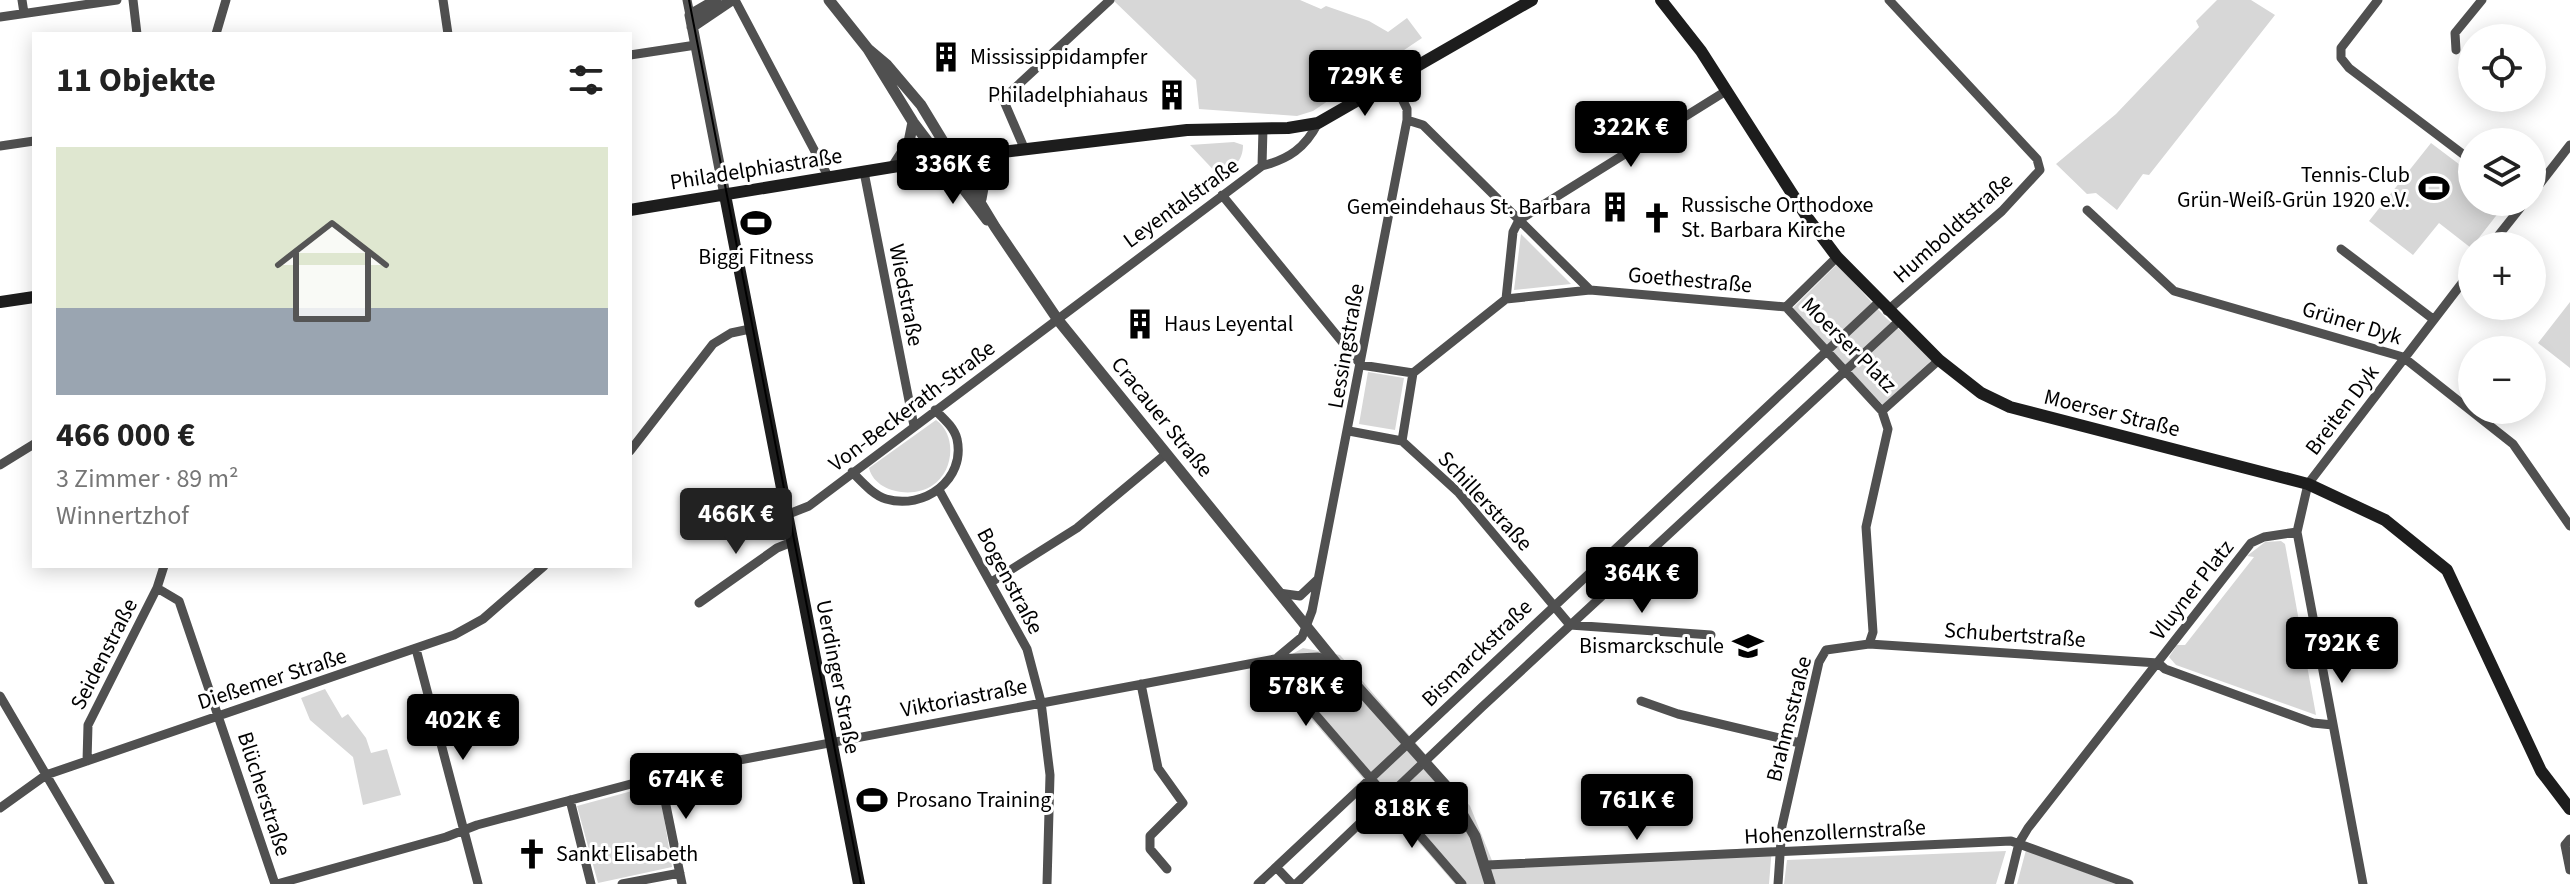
<!DOCTYPE html>
<html lang="de">
<meta charset="utf-8">
<style>
:root{--surface:#fff;--page:#f6f6f6;--text:#222;--muted:#767676;--line:#e0e0e0;--accent:#000}
body{margin:0;font-family:"Source Sans 3",sans-serif;background:var(--page);color:var(--text);height:100vh;display:flex;flex-direction:column;font-size:30px;white-space:nowrap}
*{box-sizing:border-box;margin:0}
p{font-size:26px;color:var(--muted)}
.icon{flex:none;width:44px;height:44px;fill:none;stroke:currentColor;stroke-width:2;stroke-linecap:round;stroke-linejoin:round}
.map{position:relative;flex:1;overflow:hidden}
.sheet{position:absolute;left:32px;top:32px;width:600px;height:536px;display:flex;flex-direction:column;background:var(--surface);border-radius:0px;box-shadow:0 4px 20px #0003}
.sheet>*{flex:none}
.buttons{position:absolute;left:2458px;top:24px;display:grid;gap:16px}
.buttons a{display:grid;place-items:center;width:88px;height:88px;border-radius:50%;background:var(--surface);box-shadow:0 4px 20px #0003;font-size:40px}
.price{position:absolute;translate:-50% -68px;padding:0 18px;border-radius:8px;background:var(--accent);color:#fff;font-size:26px;line-height:52px;filter:drop-shadow(0 2px 4px #0008)}
.price::after{content:'';position:absolute;left:50%;top:48px;width:24px;height:18px;margin-left:-12px;background:inherit;clip-path:polygon(0 0,100% 0,50% 100%)}
.price.selected{background:#222;color:#fff}
ul{padding:0;list-style:none}
li{display:grid;align-content:center;gap:16px;height:424px;padding:0 24px}
li+li{border-top:2px solid var(--line)}
li span{display:grid;place-items:center;height:248px;border-radius:0px;color:#555}
li>.icon{margin-inline-start:auto}
span .icon{width:144px;height:144px;fill:#fffc;stroke-width:1}
li b{font-size:34px}
h2{display:flex;justify-content:space-between;align-items:center;height:96px;padding:0 24px;font-size:34px}
.map>svg:first-child{display:block}
.green{fill:#d7d7d7}
.lines{fill:none;stroke-linecap:round;stroke-linejoin:round}
.minor{stroke:#505050;stroke-width:9}
.tertiary{stroke:#505050;stroke-width:11}
.secondary{stroke:#1d1d1d;stroke-width:12}
.tram{stroke:#000;stroke-width:2}
.labels{text-anchor:middle;dominant-baseline:central;stroke-width:6;stroke-linejoin:round;paint-order:stroke}
.poi-label{font-size:22px;fill:#000;stroke:#fff;text-anchor:start}
.street-label{font-size:22px;fill:#000;stroke:#fff}
</style>
<div class="map">
<svg width="2570" height="884" viewBox="0 0 2570 884">
<rect width="100%" height="100%" fill="#fff"/>
<path class="green" d="M1113,0H1300L1321,9L1326,6L1369,21L1388,32L1407,18L1422,38L1313,111L1297,116L1199,109L1196,80Z
M2217,0H2251L2275,15L2149,175L2143,174L2117,210L2096,193L2087,194L2056,164L2116,114L2199,27L2196,21Z
M1234,142L1243,145C1243,162 1233,167 1220,177L1190,145Z
M2431,143L2472,174V202L2506,203L2471,248L2439,223L2413,255L2369,221Z
M1521,234L1571,284L1514,290Z
M1837,264L1886,318L1933,359L1883,405L1792,309Z
M2570,302V368L2538,343Z
M1368,372L1404,378L1395,430L1359,424Z
M936,420C957,435 954,471 933,485C914,499 875,493 869,468Z
M2281,541L2285,544L2316,715L2176,665L2169,657L2177,645H2185L2254,557L2247,556L2265,542Z
M1303,648L1340,655L1470,806L1493,863L1772,847L1769,884H1455L1267,668Z
M325,689L342,718L348,714L366,738L371,753L387,749L401,795L363,805L353,757L310,720L301,698Z
M654,785L660,793L672,867L598,883L577,806Z
M2026,850L2116,884H2017Z
M2006,851L1996,884H1784L1787,860Z"/>
<g class="lines">
<path class="minor" d="M22,0L24,13
M133,0L137,34
M443,0L448,34
M687,0L690,15
M735,0L829,178
M2378,0L2341,48V58L2349,68L2472,161
M0,17L117,0
M216,34L226,0
M2456,50L2455,33L2482,0
M630,55L696,45
M1407,120L1423,125L1590,290
M0,146L34,141
M1025,150L1003,99L1110,0
M1262,166L1263,128
M864,172L914,426
M2532,194L2570,145
M1222,195L1361,365L1413,373L1402,441L1349,431
M2087,210L2174,291L2403,357L2513,444L2570,526
M2490,246L2525,202
M2341,249L2433,319
M1506,299L1513,232L1519,220L1726,91
M1506,299L1590,290L1786,307
M1786,307L1837,257
M1887,311L2002,211L2040,170L2037,159L1889,0
M1413,373L1506,299
M1882,411L1939,360
M1402,441L1459,493L1570,625L1711,635
M630,451L713,344L731,333L750,329
M0,465L34,444
M852,472C862,482 873,495 886,499C924,510 966,480 957,439C954,427 943,418 935,410
M939,490L1027,649L1041,702L1050,775L1047,884
M786,515L809,506L1262,166C1289,159 1305,148 1318,123
M993,581L1077,528L1166,454
M157,588L179,601L275,884
M1279,593L1300,596L1317,580
M699,603L777,548L792,542
M1869,644L2158,663
M416,649L478,884
M1278,657L1302,637L1312,611L1407,120V109L1392,78
M1275,659L1282,676L1462,884
M2158,663L2165,669L2313,723L2333,725
M1141,684L1158,768L1183,803L1150,836V849L1167,869
M0,696L110,884
M1641,701L1678,714L1800,743
M87,761L88,725L157,588L164,566
M660,776L682,884
M570,800L591,884
M0,808L46,775L454,635L483,619L544,566
M2570,839L2565,845L2570,870
M1487,865L2011,841L2129,884
M1276,867L1292,884
M277,884L446,837L477,825L676,772L1275,659L1318,657L1334,662
M622,884L680,873
M1258,884L1879,302
M1296,884L1482,707L1898,322
M1778,884L1782,826L1819,662L1826,650L1869,644L1873,632L1866,527L1888,429L1882,411L1786,307
M2009,884L2019,843L2028,828L2251,543L2264,537L2297,532
M2363,884L2297,532L2308,484L2472,270"/>
<path class="tertiary" d="M716,0L690,15L725,195
M829,0L868,49L913,122L987,220
M692,27L732,0
M868,49L887,65L921,105L995,227L1058,320L1336,663L1446,786L1475,836L1490,884
M893,167L909,142L913,122
M981,199L985,177L1001,153"/>
<path class="secondary" d="M1661,0L1701,51L1807,217L1837,257L1939,360L1981,393L2010,407L2308,484L2385,520L2447,570L2541,771L2570,809
M725,195L859,884
M630,210L935,160L1187,130L1288,128L1318,123L1532,0
M0,302L34,297"/>
<path class="tram" d="M689,0L861,884"/>
</g>
<defs>
<g id="building-bare" transform="scale(2.4)"><path d="M-4-6H4V6H1V3H-1V6H-4ZM-2.5-4.3h1.7v1.8h-1.7ZM.8-4.3h1.7v1.8H.8ZM-2.5-1h1.7V.8h-1.7ZM.8-1h1.7V.8H.8Z" fill="#000" stroke="#fff" stroke-width="2.5" paint-order="stroke"/></g>
<g id="stadium-bare" transform="scale(2.4)"><path d="M0-5a6.5 5 0 1 0 0 10a6.5 5 0 1 0 0-10ZM-3.5-1.8h7v3.6h-7Z" fill="#000" stroke="#fff" stroke-width="2.5" paint-order="stroke"/></g>
<g id="church-bare" transform="scale(2.4)"><path d="M-1.2-6h2.4v3.5h3.3v2.4h-3.3V6h-2.4V-.1h-3.3v-2.4h3.3Z" fill="#000" stroke="#fff" stroke-width="2.5" paint-order="stroke"/></g>
<g id="school-bare" transform="scale(2.4)"><path d="M0-5L7-2L0 1L-7-2ZM-4 1L0 2.5L4 1V4Q0 6-4 4Z" fill="#000" stroke="#fff" stroke-width="2.5" paint-order="stroke"/></g>
</defs>
<g fill-rule="evenodd">
<use href="#building-bare" x="946" y="57"/>
<use href="#building-bare" x="1172" y="95"/>
<use href="#stadium-bare" x="2434" y="188"/>
<use href="#building-bare" x="1615" y="207"/>
<use href="#church-bare" x="1657" y="218"/>
<use href="#stadium-bare" x="756" y="223"/>
<use href="#building-bare" x="1140" y="324"/>
<use href="#school-bare" x="1748" y="646"/>
<use href="#stadium-bare" x="872" y="800"/>
<use href="#church-bare" x="532" y="854"/>
</g>
<g class="labels">
<g class="poi-label">
<text x="970" y="57">Mississippidampfer</text>
<text x="1148" y="95" text-anchor="end">Philadelphiahaus</text>
<text x="2410" y="175" text-anchor="end">Tennis-Club<tspan x="2410" dy="25">Grün-Weiß-Grün 1920 e.V.</tspan></text>
<text x="1681" y="205">Russische Orthodoxe<tspan x="1681" dy="25">St. Barbara Kirche</tspan></text>
<text x="1591" y="207" text-anchor="end">Gemeindehaus St. Barbara</text>
<text x="756" y="257" text-anchor="middle">Biggi Fitness</text>
<text x="1164" y="324">Haus Leyental</text>
<text x="1724" y="646" text-anchor="end">Bismarckschule</text>
<text x="896" y="800">Prosano Training</text>
<text x="556" y="854">Sankt Elisabeth</text>
</g>
<g class="street-label">
<text transform="translate(756 169) rotate(-9)">Philadelphiastraße</text>
<text transform="translate(1181 203) rotate(-36)">Leyentalstraße</text>
<text transform="translate(1953 228) rotate(-42)">Humboldtstraße</text>
<text transform="translate(1690 280) rotate(5)">Goethestraße</text>
<text transform="translate(906 295) rotate(79)">Wiedstraße</text>
<text transform="translate(2352 323) rotate(17)">Grüner Dyk</text>
<text transform="translate(1849 345) rotate(45)">Moerser Platz</text>
<text transform="translate(1346 346) rotate(-80)">Lessingstraße</text>
<text transform="translate(912 406) rotate(-37)">Von-Beckerath-Straße</text>
<text transform="translate(2342 410) rotate(-53)">Breiten Dyk</text>
<text transform="translate(2112 413) rotate(14)">Moerser Straße</text>
<text transform="translate(1162 417) rotate(51)">Cracauer Straße</text>
<text transform="translate(1485 501) rotate(47)">Schillerstraße</text>
<text transform="translate(1010 581) rotate(62)">Bogenstraße</text>
<text transform="translate(2192 590) rotate(-52)">Vluyner Platz</text>
<text transform="translate(2015 635) rotate(4)">Schubertstraße</text>
<text transform="translate(1477 653) rotate(-44)">Bismarckstraße</text>
<text transform="translate(104 654) rotate(-63)">Seidenstraße</text>
<text transform="translate(838 677) rotate(79)">Uerdinger Straße</text>
<text transform="translate(272 679) rotate(-18)">Dießemer Straße</text>
<text transform="translate(964 698) rotate(-11)">Viktoriastraße</text>
<text transform="translate(1789 719) rotate(-76)">Brahmsstraße</text>
<text transform="translate(264 794) rotate(72)">Blücherstraße</text>
<text transform="translate(1835 832) rotate(-3)">Hohenzollernstraße</text>
</g>
</g>
</svg>
<div class="buttons">
<a><svg class="icon" aria-label="locate" viewBox="0 0 24 24"><circle cx="12" cy="12" r="6"/><path d="M12 2v4M12 18v4M2 12h4M18 12h4"/></svg></a>
<a><svg class="icon" aria-label="layers" viewBox="0 0 24 24"><path d="M12 4l9 5-9 5-9-5zM3 14l9 5 9-5"/></svg></a>
<a>+</a>
<a>−</a>
</div>
<b class="price" style="left:1365px;top:118px">729K €</b>
<b class="price" style="left:1631px;top:169px">322K €</b>
<b class="price" style="left:953px;top:206px">336K €</b>
<b class="price selected" style="left:736px;top:556px">466K €</b>
<b class="price" style="left:1642px;top:615px">364K €</b>
<b class="price" style="left:2342px;top:685px">792K €</b>
<b class="price" style="left:1306px;top:728px">578K €</b>
<b class="price" style="left:463px;top:762px">402K €</b>
<b class="price" style="left:686px;top:821px">674K €</b>
<b class="price" style="left:1637px;top:842px">761K €</b>
<b class="price" style="left:1412px;top:850px">818K €</b>
<section class="sheet">
<h2>11 Objekte<svg class="icon" aria-label="filters" viewBox="0 0 24 24"><path d="M4 7h16M4 17h16"/><circle cx="9" cy="7" r="2"/><circle cx="15" cy="17" r="2"/></svg></h2>
<ul>
<li><span style="background:linear-gradient(#dfe7d0 65%,#9aa5b1 0)"><svg class="icon" aria-label="home" viewBox="0 0 24 24"><path d="M3 11l9-7 9 7M6 9v11h12V9"/></svg></span><div><b>466 000 €</b><p>3 Zimmer · 89 m²</p><p>Winnertzhof</p></div></li>
</ul>
</section>
</div>
